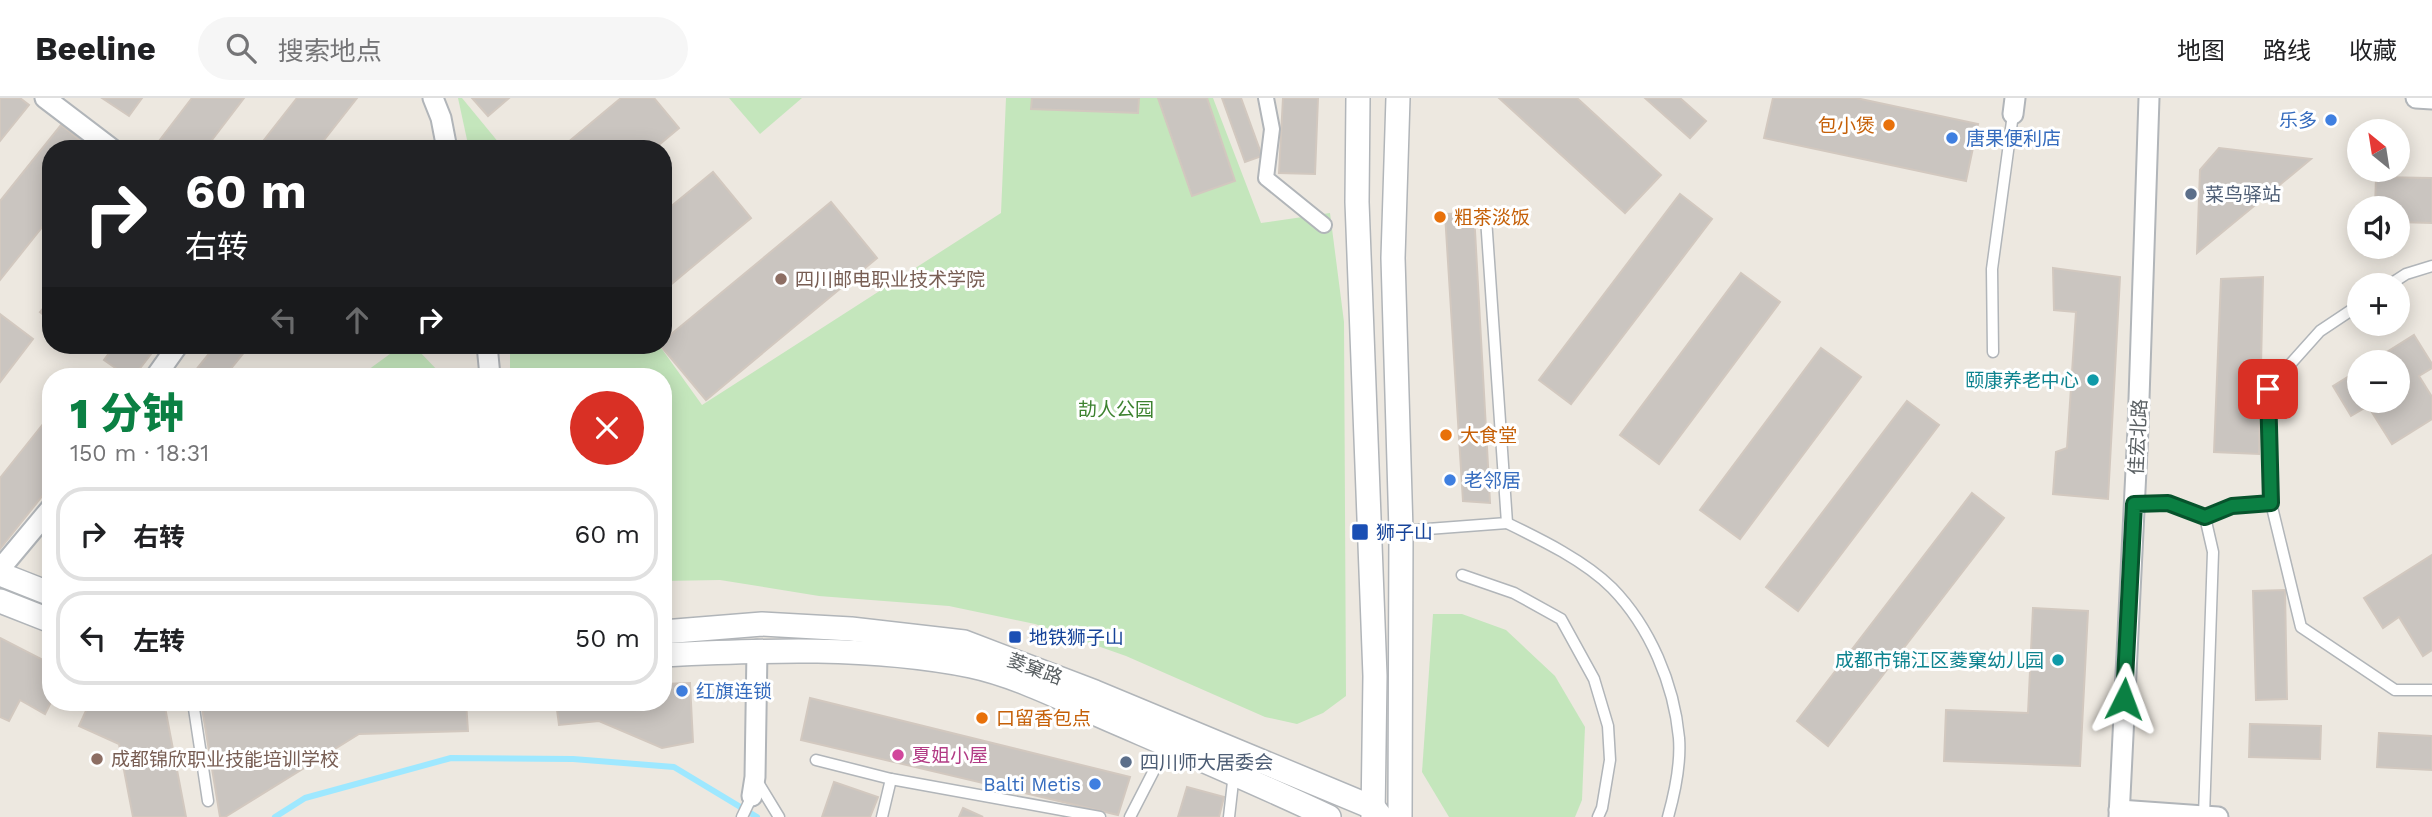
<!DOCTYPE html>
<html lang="zh">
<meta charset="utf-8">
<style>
:root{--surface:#fff;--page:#f6f6f6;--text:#202124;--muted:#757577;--line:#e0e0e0;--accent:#0b8043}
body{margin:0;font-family:"Work Sans","Noto Sans SC",sans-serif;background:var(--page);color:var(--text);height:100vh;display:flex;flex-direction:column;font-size:26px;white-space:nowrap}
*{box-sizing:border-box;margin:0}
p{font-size:23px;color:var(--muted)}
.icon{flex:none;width:38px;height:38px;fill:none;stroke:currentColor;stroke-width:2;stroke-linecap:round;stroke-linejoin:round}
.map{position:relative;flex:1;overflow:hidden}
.drawer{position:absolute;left:42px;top:270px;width:630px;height:343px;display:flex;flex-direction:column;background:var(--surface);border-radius:28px;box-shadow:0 4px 18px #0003}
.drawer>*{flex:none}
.guide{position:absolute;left:42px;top:42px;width:630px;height:214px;border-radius:28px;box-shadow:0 4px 18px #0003;background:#202124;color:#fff;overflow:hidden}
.needle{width:46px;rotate:330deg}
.fabs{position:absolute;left:2347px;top:21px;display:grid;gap:14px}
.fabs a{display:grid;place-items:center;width:63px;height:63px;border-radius:50%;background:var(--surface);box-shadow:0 4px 18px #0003;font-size:35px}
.pin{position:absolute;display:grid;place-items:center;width:60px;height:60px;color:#fff;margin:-30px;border-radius:14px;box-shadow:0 4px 10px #0006}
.me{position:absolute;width:77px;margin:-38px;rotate:3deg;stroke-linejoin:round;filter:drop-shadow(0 0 5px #0008)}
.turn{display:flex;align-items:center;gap:24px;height:147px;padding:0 28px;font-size:32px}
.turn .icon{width:91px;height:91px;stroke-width:2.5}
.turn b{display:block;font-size:49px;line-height:60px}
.lanes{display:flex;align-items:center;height:66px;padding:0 28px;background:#0003;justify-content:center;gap:35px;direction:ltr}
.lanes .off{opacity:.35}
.round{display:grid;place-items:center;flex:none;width:74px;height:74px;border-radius:37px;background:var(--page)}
.head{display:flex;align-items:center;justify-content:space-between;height:119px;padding:0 28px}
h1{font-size:42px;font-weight:800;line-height:52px;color:var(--accent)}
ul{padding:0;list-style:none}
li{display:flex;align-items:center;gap:21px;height:94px;margin:0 14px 10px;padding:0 14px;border:4px solid var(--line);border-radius:28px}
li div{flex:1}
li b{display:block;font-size:26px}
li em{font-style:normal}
header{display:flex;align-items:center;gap:42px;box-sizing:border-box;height:98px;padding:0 35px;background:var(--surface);border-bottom:2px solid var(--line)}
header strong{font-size:33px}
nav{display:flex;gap:38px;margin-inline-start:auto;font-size:24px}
.search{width:490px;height:63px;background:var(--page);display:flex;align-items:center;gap:18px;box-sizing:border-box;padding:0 24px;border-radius:38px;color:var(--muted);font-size:26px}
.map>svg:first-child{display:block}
</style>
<header>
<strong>Beeline</strong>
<div class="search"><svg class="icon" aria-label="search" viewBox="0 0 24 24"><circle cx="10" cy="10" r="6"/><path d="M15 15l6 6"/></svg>搜索地点</div>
<nav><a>地图</a><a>路线</a><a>收藏</a></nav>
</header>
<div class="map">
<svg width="2432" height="719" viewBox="0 0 2432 719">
<rect width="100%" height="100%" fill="#ede8e0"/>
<g fill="#c4e6bc">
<polygon points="458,0 462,0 504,51 469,51"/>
<polygon points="729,0 802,0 760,36"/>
<polygon points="1006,0 1213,0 1261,125 1330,115 1344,224 1346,598 1323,615 1297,626 1265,619 1126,558 1035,526 949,508 819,498 720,482 663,483 663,278 510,278 510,247 659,247 702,307 1001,115"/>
<polygon points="417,251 440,275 440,278 368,278 368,272 394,253"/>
<polygon points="1433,516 1462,516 1506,532 1555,578 1585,629 1582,702 1575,719 1449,719 1422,674"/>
</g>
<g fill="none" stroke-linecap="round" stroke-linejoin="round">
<polyline stroke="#9ee8ff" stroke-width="6" points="275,719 305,700 451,660 573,661 674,669 757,719"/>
</g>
<g fill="#cac5c0" stroke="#d2c8bf" stroke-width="2">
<polygon points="0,0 20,0 29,7 0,43"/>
<polygon points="102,0 142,0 129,18"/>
<polygon points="192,0 244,0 205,51 153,51"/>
<polygon points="297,0 357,0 317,51 257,51"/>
<polygon points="472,0 509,0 488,18"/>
<polygon points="621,0 654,0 679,30 654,51 560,51"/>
<polygon points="1032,0 1139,0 1138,15 1031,11"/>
<polygon points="1158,0 1207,0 1235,83 1192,98"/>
<polygon points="1222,0 1241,0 1262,58 1245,64"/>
<polygon points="1283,0 1318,0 1315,76 1279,75"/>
<polygon points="1499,0 1577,0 1661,77 1625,115"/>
<polygon points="1645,0 1680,0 1706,23 1690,40"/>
<polygon points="1773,0 1856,0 1978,26 1966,83 1764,40"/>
<polygon points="61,27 91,51 51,51 51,118 0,182 0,103"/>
<polygon points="2219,50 2311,61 2197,155 2200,72"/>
<polygon points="713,74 751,120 663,193 663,115"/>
<polygon points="2376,79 2432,80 2432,125 2398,124 2398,110 2375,110"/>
<polygon points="1680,96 1712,121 1571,306 1539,282"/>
<polygon points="831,104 877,160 706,302 660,247 663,247 663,243"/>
<polygon points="1474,115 1487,349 1490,405 1463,403 1445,116"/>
<polygon points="2053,170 2120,179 2108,401 2053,396 2056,354 2067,350 2076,214 2054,212"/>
<polygon points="1741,175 1780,204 1659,366 1620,337"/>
<polygon points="2263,179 2259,356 2214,354 2221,181"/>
<polygon points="51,201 51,223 40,214"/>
<polygon points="0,216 33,241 0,284"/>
<polygon points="2414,237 2432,266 2432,270 2419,278 2432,299 2432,321 2392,346 2368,308 2351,318 2333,288 2359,272 2359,303 2398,303 2398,264 2371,264"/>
<polygon points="115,247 158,247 134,278 127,278 104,262"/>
<polygon points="216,247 250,247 225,278 191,278"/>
<polygon points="1821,250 1861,279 1740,441 1700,412"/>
<polygon points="1907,303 1939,327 1798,513 1766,489"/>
<polygon points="51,316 51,387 0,451 0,380"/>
<polygon points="1972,395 2004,420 1828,648 1797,623"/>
<polygon points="2432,457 2432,552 2423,558 2399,519 2383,530 2364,500"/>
<polygon points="2285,492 2287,601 2256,602 2253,493"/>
<polygon points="2033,510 2088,513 2080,668 1944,663 1946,612 2028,615"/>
<polygon points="0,540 51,566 51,604 45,616 20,602 9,623 0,619"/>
<polygon points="690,585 693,644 662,650 599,623 559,627 556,604 663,604 663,586"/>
<polygon points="810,600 1130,679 1118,717 801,642"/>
<polygon points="90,604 164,604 186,719 133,719 119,646 79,628"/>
<polygon points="201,604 466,604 468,633 359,636 225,719 220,719"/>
<polygon points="2250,626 2321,628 2320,661 2249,659"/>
<polygon points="2379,635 2432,638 2432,672 2377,669"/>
<polygon points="834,684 878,699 870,719 822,719"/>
<polygon points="1187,689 1224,699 1219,719 1178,719"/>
<polygon points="963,710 983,719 959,719"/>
</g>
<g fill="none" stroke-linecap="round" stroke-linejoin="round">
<defs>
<g id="service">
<polyline points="2389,187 2406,176 2432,168"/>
<polyline points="2359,207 2320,233 2268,291 2271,405 2301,529 2395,592 2432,592"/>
<polyline points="1993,254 1992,171 2013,16"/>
<polyline points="2135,406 2168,405 2205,419 2213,454 2204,718"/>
<polyline points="2205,419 2232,408 2271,405"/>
<path d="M1507 425C1542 442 1585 463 1612 490 1650 529 1674 586 1679 640 1681 666 1675 694 1668 719"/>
<polyline points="1401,433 1507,425 1486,120"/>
<polyline points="1462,477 1514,495 1561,521 1594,581 1608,628 1610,662 1602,710 1598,719"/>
<polyline points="193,604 208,703"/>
<polyline points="816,662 891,681 1100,719"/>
<polyline points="757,683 779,719"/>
<polyline points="742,719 752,698"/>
<polyline points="882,719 891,681"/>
<polyline points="1130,719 1167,647"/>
<polyline points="1229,719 1234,675"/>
</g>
<polyline id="pedestrian" points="1266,0 1272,31 1266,80 1324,127"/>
<g id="minor">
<polyline points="45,0 112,51"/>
<polyline points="433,0 441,20 447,51"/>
<polyline points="2416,0 2432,1"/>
<polyline points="2013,16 2015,0"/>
<polyline points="487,247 490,278"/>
<polyline points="156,278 178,247"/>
<polyline points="0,471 51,410"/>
<polyline points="752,698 755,679 757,552"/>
<polyline points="2119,712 2218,719"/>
<polyline points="2119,719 2138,331 2149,0"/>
</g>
<g id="tertiary">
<polyline points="1358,0 1357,104 1375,578 1373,719"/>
<polyline points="1398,0 1393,160 1401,433 1400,719"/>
<polyline points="0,476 51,496"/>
<polyline points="0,503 51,523"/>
<polyline points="663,534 762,526 851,531 964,544 1095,594 1374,710 1381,719"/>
<path d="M663 557C766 552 870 548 971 568 1018 578 1066 603 1110 622 1184 654 1257 685 1329 719"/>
</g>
</defs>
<use href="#service" stroke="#b1b5b9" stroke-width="13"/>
<use href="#pedestrian" stroke="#b1b5b9" stroke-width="18"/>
<use href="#minor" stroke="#b1b5b9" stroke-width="23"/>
<use href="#tertiary" stroke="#b1b5b9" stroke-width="26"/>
<use href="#service" stroke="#fff" stroke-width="10"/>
<use href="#pedestrian" stroke="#fff" stroke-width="14"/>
<use href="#minor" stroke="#fff" stroke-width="19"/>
<use href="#tertiary" stroke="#fff" stroke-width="23"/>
</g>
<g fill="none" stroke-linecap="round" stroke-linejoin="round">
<defs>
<polyline id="route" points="2124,601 2134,406 2168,405 2205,419 2232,408 2271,405 2268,291"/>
</defs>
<use href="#route" stroke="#07532c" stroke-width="18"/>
<use href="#route" stroke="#0b8043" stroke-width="12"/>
</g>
<g fill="#3f7fe0" stroke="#fff" stroke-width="2.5">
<circle cx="2331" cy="22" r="7"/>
<circle cx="1952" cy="40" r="7"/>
<circle cx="1450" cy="382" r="7"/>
<circle cx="682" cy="593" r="7"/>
<circle cx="1095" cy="686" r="7"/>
</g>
<g fill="#e8710a" stroke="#fff" stroke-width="2.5">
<circle cx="1889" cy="27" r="7"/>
<circle cx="1440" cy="119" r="7"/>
<circle cx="1446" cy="337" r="7"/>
<circle cx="982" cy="620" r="7"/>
</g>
<g fill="#5c6f8a" stroke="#fff" stroke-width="2.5">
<circle cx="2191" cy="96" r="7"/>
<circle cx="1126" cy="664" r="7"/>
</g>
<g fill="#8d6e63" stroke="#fff" stroke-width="2.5">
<circle cx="781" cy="181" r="7"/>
<circle cx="97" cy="661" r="7"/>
</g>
<g fill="#0f9aa8" stroke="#fff" stroke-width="2.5">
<circle cx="2093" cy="282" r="7"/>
<circle cx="2058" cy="562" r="7"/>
</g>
<g fill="#1a4fb4" stroke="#fff" stroke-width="2.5">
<rect x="1351" y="425" width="18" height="18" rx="3.5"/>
<rect x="1008" y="532" width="14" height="14" rx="3.5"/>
</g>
<circle fill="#d1479c" stroke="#fff" stroke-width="2.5" cx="898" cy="657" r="7"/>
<g text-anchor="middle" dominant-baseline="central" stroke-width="6" stroke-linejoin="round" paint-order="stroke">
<g font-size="19" fill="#366cbe" stroke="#fff" text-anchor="start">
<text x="2317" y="22" text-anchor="end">乐多</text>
<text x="1966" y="40">唐果便利店</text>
<text x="1464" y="382">老邻居</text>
<text x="696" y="593">红旗连锁</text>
<text x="1081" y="686" text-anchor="end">Balti Metis</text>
</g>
<g font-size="19" fill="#c56008" stroke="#fff" text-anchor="start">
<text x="1875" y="27" text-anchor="end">包小煲</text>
<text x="1454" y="119">粗茶淡饭</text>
<text x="1460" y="337">大食堂</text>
<text x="996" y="620">口留香包点</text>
</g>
<g font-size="19" fill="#4e5e75" stroke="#fff" text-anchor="start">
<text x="2205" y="96">菜鸟驿站</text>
<text x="1140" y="664">四川师大居委会</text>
</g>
<g font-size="19" fill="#785e54" stroke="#fff" text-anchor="start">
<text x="795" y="181">四川邮电职业技术学院</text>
<text x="111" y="661">成都锦欣职业技能培训学校</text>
</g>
<g font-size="19" fill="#0d838f" stroke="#fff" text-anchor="end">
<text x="2079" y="282">颐康养老中心</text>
<text x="2044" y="562">成都市锦江区菱窠幼儿园</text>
</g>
<g font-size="19" fill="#3d8230" stroke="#fff">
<text x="1116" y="311">劼人公园</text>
</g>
<g font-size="19" fill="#595f62" stroke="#fff">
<text transform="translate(2138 339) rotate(-87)">佳宏北路</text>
<text transform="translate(1035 571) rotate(20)">菱窠路</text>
</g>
<g font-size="19" fill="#164399" stroke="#fff" text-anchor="start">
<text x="1376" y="434">狮子山</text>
<text x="1029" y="539">地铁狮子山</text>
</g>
<g font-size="19" fill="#b23c85" stroke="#fff" text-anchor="start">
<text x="912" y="657">夏姐小屋</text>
</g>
</g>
</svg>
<div class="fabs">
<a><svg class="needle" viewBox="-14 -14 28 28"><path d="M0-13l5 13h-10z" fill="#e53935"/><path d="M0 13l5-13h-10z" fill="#757577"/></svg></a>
<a><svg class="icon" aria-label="sound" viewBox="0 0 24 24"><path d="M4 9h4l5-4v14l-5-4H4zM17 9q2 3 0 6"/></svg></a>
<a>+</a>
<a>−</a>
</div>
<div class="pin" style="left:2268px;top:291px;background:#d93025"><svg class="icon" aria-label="arrive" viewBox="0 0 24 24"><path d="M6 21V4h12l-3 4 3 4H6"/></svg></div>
<svg class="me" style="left:2124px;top:601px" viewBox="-20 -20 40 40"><path d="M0-17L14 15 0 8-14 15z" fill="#0b8043" stroke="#fff" stroke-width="4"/></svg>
<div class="guide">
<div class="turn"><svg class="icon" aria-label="right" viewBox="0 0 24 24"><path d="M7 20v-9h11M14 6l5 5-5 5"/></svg><div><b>60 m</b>右转</div></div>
<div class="lanes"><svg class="icon off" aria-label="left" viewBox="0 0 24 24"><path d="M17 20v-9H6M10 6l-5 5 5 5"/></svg><svg class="icon off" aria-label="ahead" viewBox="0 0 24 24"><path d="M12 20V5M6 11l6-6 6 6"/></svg><svg class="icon" aria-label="right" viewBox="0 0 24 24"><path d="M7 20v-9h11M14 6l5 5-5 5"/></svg></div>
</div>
<section class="drawer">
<div class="head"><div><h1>1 分钟</h1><p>150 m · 18:31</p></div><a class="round" style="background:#d93025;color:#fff"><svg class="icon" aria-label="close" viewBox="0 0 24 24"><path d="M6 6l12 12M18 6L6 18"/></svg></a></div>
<ul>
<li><svg class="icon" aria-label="right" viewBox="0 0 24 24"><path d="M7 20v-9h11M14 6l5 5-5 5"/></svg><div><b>右转</b></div><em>60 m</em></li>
<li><svg class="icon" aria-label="left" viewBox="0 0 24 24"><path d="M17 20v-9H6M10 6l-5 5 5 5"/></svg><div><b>左转</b></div><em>50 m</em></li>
</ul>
</section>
</div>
